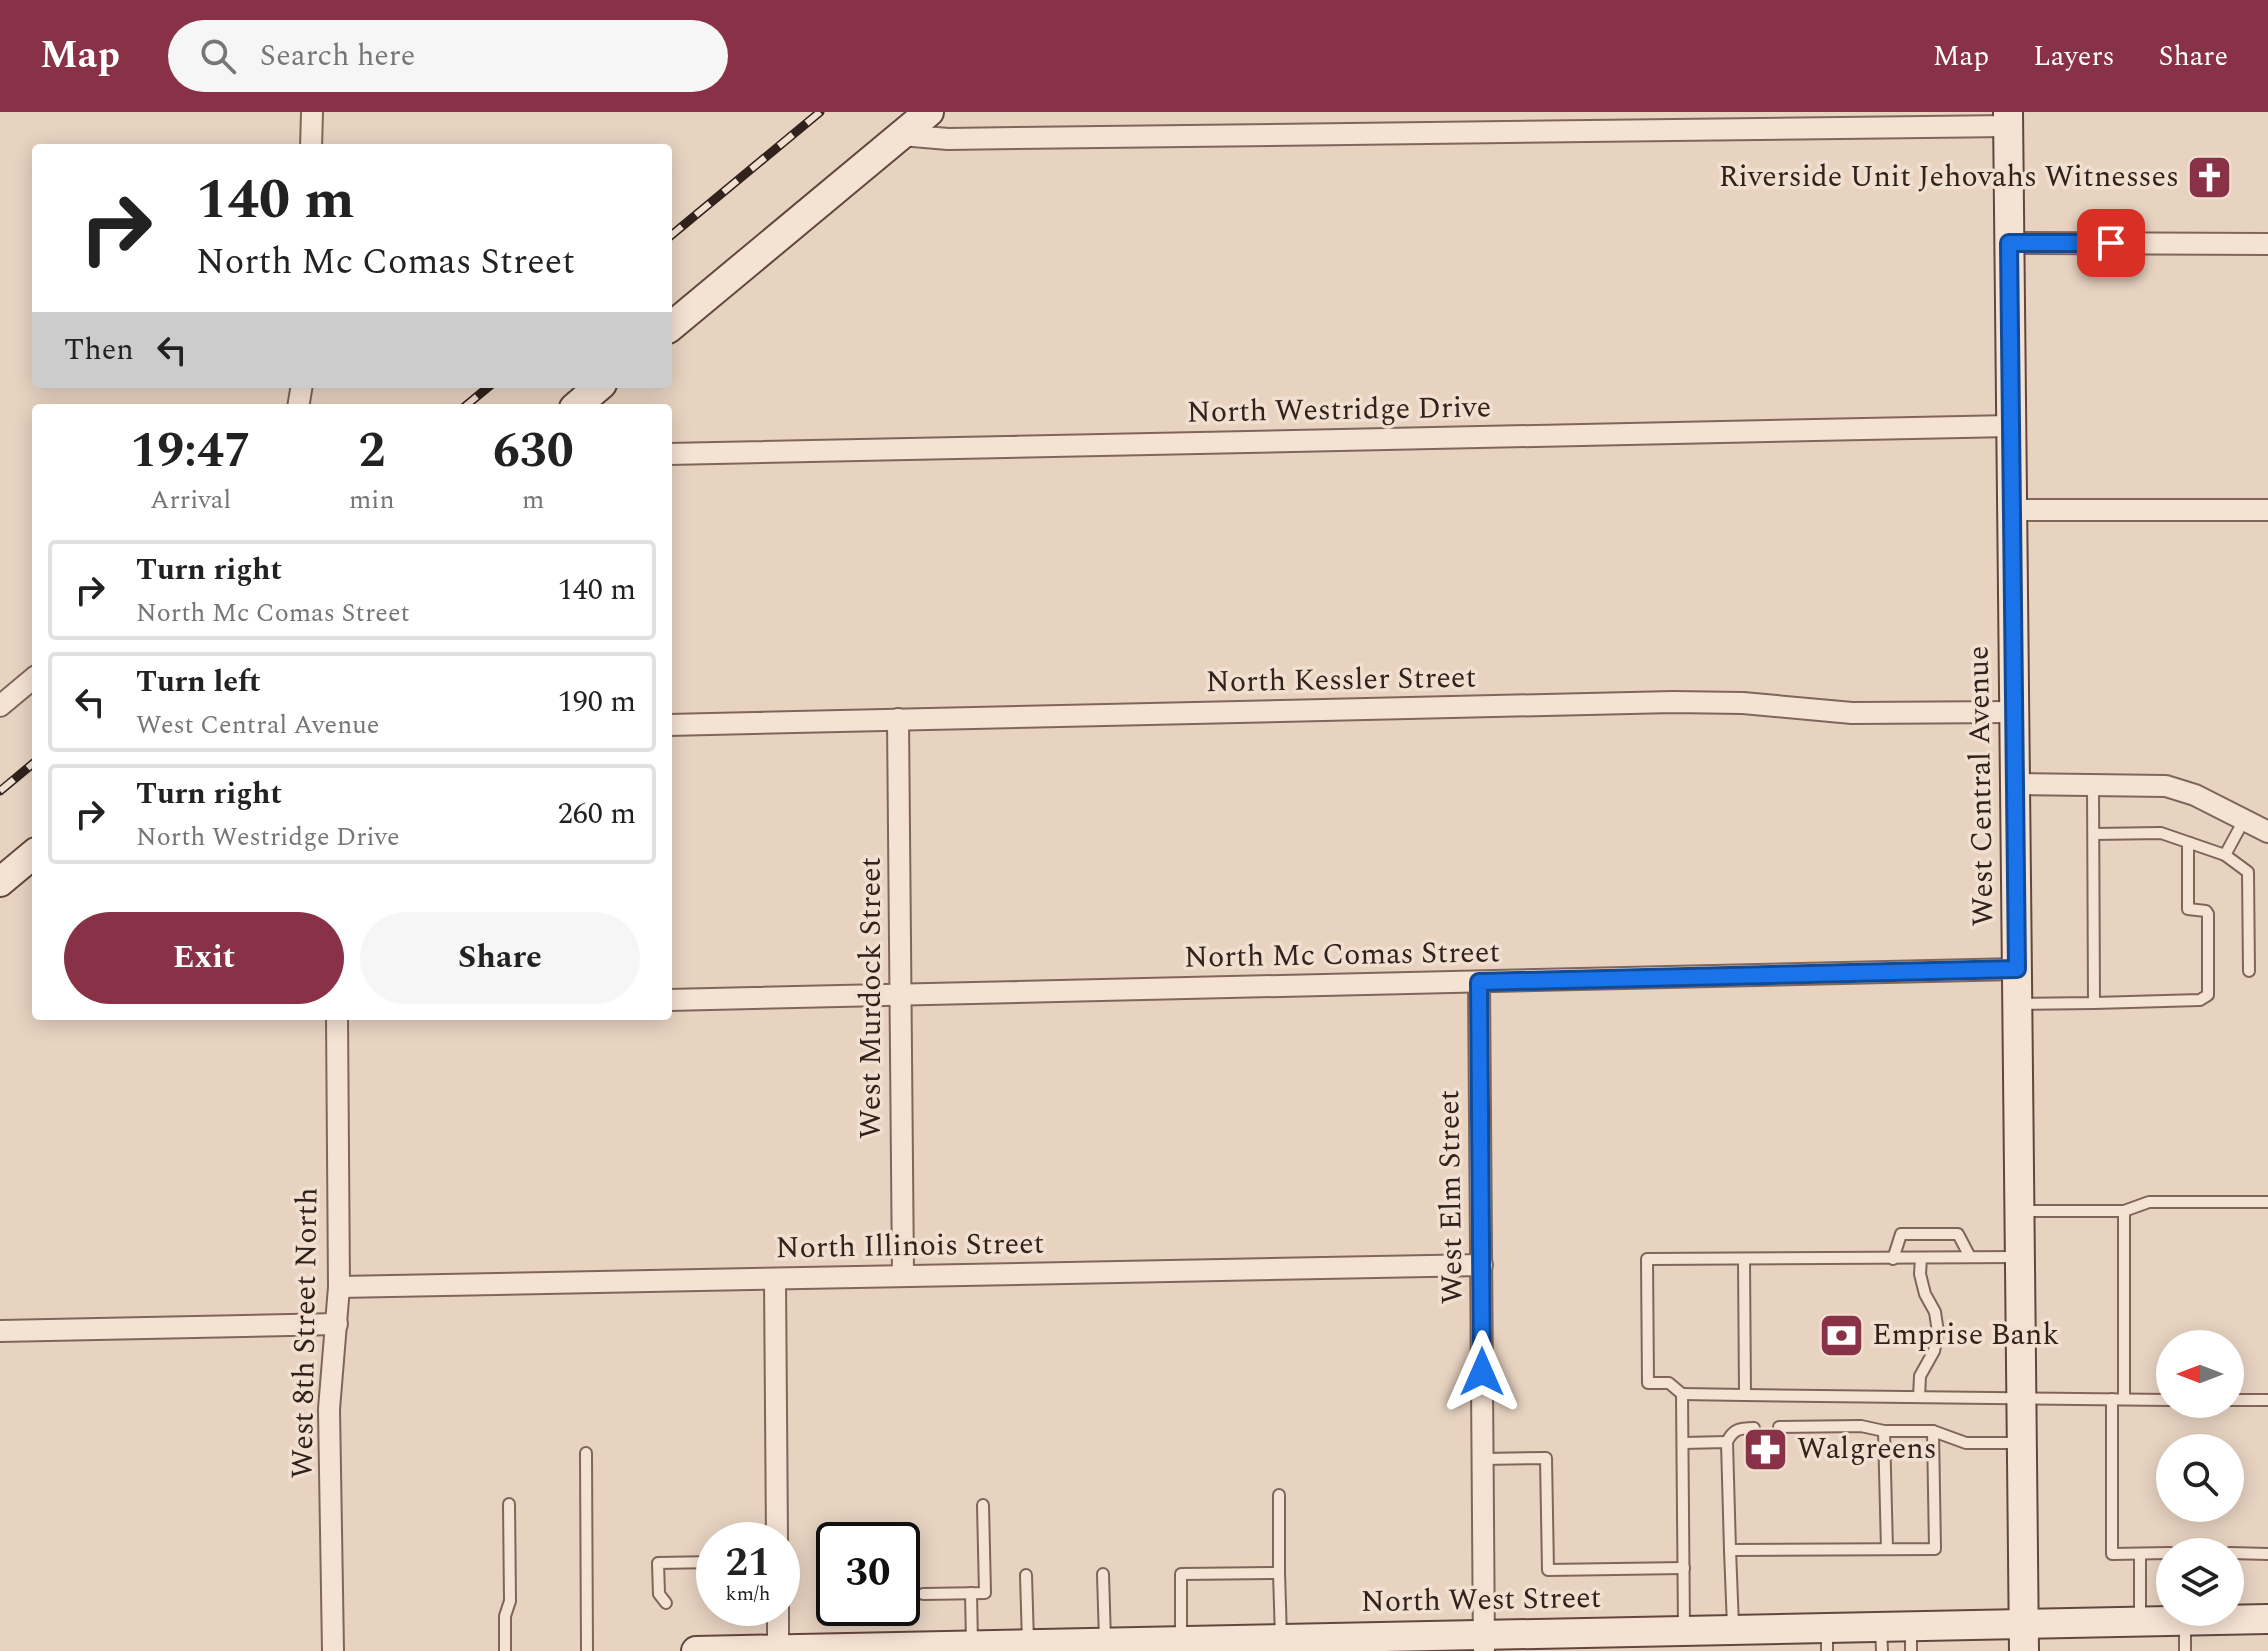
<!DOCTYPE html>
<style>
:root{--surface:#fff;--page:#f6f6f6;--text:#222;--muted:#767676;--line:#e0e0e0;--accent:#883147}
body{margin:0;font-family:Spectral,serif;background:var(--page);color:var(--text);height:100vh;display:flex;flex-direction:column;font-size:30px;white-space:nowrap}
*{box-sizing:border-box;margin:0}
p{font-size:26px;color:var(--muted)}
.icon{flex:none;width:44px;height:44px;fill:none;stroke:currentColor;stroke-width:2;stroke-linecap:round;stroke-linejoin:round}
.map{position:relative;flex:1;overflow:hidden}
.drawer{position:absolute;left:32px;top:292px;width:640px;height:616px;display:flex;flex-direction:column;background:var(--surface);border-radius:8px;box-shadow:0 4px 20px #0003}
.drawer>*{flex:none}
.hud{position:absolute;left:32px;top:32px;width:640px;height:244px;border-radius:8px;box-shadow:0 4px 20px #0003;background:#fff;color:var(--text);overflow:hidden}
.needle{width:52px;rotate:270deg}
.tools{position:absolute;left:2156px;top:1218px;display:grid;gap:16px}
.tools a{display:grid;place-items:center;width:88px;height:88px;border-radius:50%;background:var(--surface);box-shadow:0 4px 20px #0003;font-size:40px}
.speed{position:absolute;left:696px;top:1410px;display:flex;gap:16px;font-size:40px;font-weight:700;text-align:center}
.speed>*{display:grid;place-content:center;width:104px;height:104px;border-radius:50%;background:var(--surface);box-shadow:0 4px 20px #0003;line-height:1}
.speed small{font-size:20px;font-weight:400}
.speed .limit{border:4px solid #111;border-radius:12px;background:#fff;color:#111}
.pin{position:absolute;display:grid;place-items:center;width:68px;height:68px;color:#fff;margin:-34px;border-radius:16px;box-shadow:0 4px 12px #0006}
.me{position:absolute;width:88px;margin:-44px;rotate:0deg;stroke-linejoin:round;filter:drop-shadow(0 0 6px #0008)}
.turn{display:flex;align-items:center;gap:28px;height:168px;padding:0 32px;font-size:36px}
.turn .icon{width:104px;height:104px;stroke-width:2.5}
.turn b{display:block;font-size:56px;line-height:68px}
.then{display:flex;align-items:center;height:76px;padding:0 32px;background:#0003;gap:16px;font-size:30px}
.eta{display:flex;justify-content:space-evenly;align-items:center;height:136px;text-align:center}
.eta b{font-size:48px;font-weight:700;line-height:56px}
.action{display:flex;gap:16px;margin-top:auto;padding:16px 32px}
.action a{flex:1;height:92px;border-radius:48px;background:var(--accent);color:#fff;font-size:32px;font-weight:700;line-height:92px;text-align:center}
.action a+a{background:var(--page);color:var(--text)}
ul{padding:0;list-style:none}
li{display:flex;align-items:center;gap:24px;height:100px;margin:0 16px 12px;padding:0 16px;border:4px solid var(--line);border-radius:8px}
li div{flex:1}
li b{display:block;font-size:30px}
li em{font-style:normal}
header{display:flex;align-items:center;gap:48px;box-sizing:border-box;height:112px;padding:0 40px;background:var(--accent);color:#fff}
header strong{font-size:38px}
nav{display:flex;gap:44px;margin-inline-start:auto;font-size:28px}
.search{width:560px;height:72px;background:var(--page);display:flex;align-items:center;gap:20px;box-sizing:border-box;padding:0 28px;border-radius:44px;color:var(--muted);font-size:30px}
.map>svg:first-child{display:block}
</style>
<header>
<strong>Map</strong>
<div class="search"><svg class="icon" aria-label="search" viewBox="0 0 24 24"><circle cx="10" cy="10" r="6"/><path d="M15 15l6 6"/></svg>Search here</div>
<nav><a>Map</a><a>Layers</a><a>Share</a></nav>
</header>
<div class="map">
<svg width="2268" height="1539" viewBox="0 0 2268 1539">
<rect width="100%" height="100%" fill="#e8d3c1"/>
<g fill="none" stroke-linecap="round" stroke-linejoin="round">
<defs>
<g id="service">
<polyline points="2094,722 2161,721 2225,743 2244,708"/>
<polyline points="2225,743 2248,760 2249,859"/>
<polyline points="2094,891 2200,888 2208,883 2208,802 2206,799 2188,797 2188,735 2190,731"/>
<polyline points="2019,892 2094,891 2093,672"/>
<polyline points="2022,1099 2124,1099 2149,1090 2268,1090"/>
<polyline points="1893,1147 1901,1122 1958,1122 1970,1145"/>
<polyline points="1682,1282 1745,1283 1744,1147"/>
<polyline points="1745,1283 2170,1288"/>
<polyline points="1919,1285 1920,1264 1934,1239 1938,1220 1935,1200 1925,1182 1920,1162 1921,1146"/>
<polyline points="2112,1287 2112,1442 2170,1441"/>
<polyline points="2124,1287 2124,1099"/>
<polyline points="2230,1288 2268,1288"/>
<polyline points="1779,1315 1861,1314 1884,1319"/>
<path d="M1727 1330C1733 1317 1740 1316 1754 1316"/>
<polyline points="1683,1331 1727,1330 1730,1438"/>
<polyline points="586,1341 587,1539"/>
<polyline points="1483,1347 1546,1346 1548,1458 1684,1456"/>
<polyline points="1279,1383 1279,1461"/>
<polyline points="1887,1437 1884,1319 1933,1319"/>
<polyline points="2230,1441 2268,1442"/>
<polyline points="2140,1442 2140,1507"/>
<polyline points="1103,1462 1105,1528"/>
<polyline points="1026,1463 1028,1530"/>
<polyline points="971,1481 972,1531"/>
<polyline points="923,1482 985,1481 983,1393"/>
<polyline points="666,1491 659,1482 658,1451 714,1450"/>
<polyline points="2185,1509 2185,1539"/>
<polyline points="1733,1514 1730,1438 1935,1437 1933,1319 1966,1331 2020,1331"/>
<polyline points="1684,1517 1682,1282 1669,1271 1648,1271 1647,1147 2018,1145"/>
<polyline points="1827,1517 1827,1539"/>
<polyline points="1881,1517 1882,1539"/>
<polyline points="1911,1517 1911,1539"/>
<polyline points="1181,1527 1181,1462 1279,1461 1281,1526"/>
<polyline points="505,1539 505,1504 510,1489 509,1392"/>
</g>
<g id="minor">
<polyline points="901,23 948,27 1016,26 2008,14"/>
<polyline points="311,36 312,0"/>
<polyline points="2009,131 2268,132"/>
<polyline points="298,296 302,272"/>
<polyline points="668,342 2011,314"/>
<polyline points="2012,398 2268,398"/>
<polyline points="0,594 36,564"/>
<polyline points="898,607 903,1164"/>
<polyline points="668,613 1673,590 1743,591 1852,601 2014,600"/>
<polyline points="2015,672 2166,674 2195,683 2268,720"/>
<polyline points="1479,870 1484,1539"/>
<polyline points="668,888 2017,857"/>
<polyline points="775,1167 777,1428"/>
<polyline points="339,1175 1482,1153"/>
<polyline points="0,1219 337,1212"/>
<polyline points="778,1496 778,1537"/>
<polyline points="333,1539 329,1297 339,1175 337,904"/>
</g>
<g id="secondary">
<polyline points="2008,0 2024,1539"/>
<polyline points="668,217 929,0"/>
<polyline points="574,296 602,272"/>
<polyline points="0,770 36,740"/>
<polyline points="696,1539 2268,1507"/>
</g>
</defs>
<use href="#service" stroke="#80655b" stroke-width="14"/>
<use href="#minor" stroke="#80655b" stroke-width="24"/>
<use href="#secondary" stroke="#62473e" stroke-width="32"/>
<use href="#service" stroke="#f4e2d3" stroke-width="10"/>
<use href="#minor" stroke="#f4e2d3" stroke-width="20"/>
<use href="#secondary" stroke="#f4e2d3" stroke-width="28"/>
<defs>
<g id="rail">
<polyline points="668,126 820,0"/>
<polyline points="463,296 492,272"/>
<polyline points="0,679 36,649"/>
</g>
</defs>
<use href="#rail" stroke="#31221d" stroke-width="9"/>
<use href="#rail" stroke="#f1dfd0" stroke-width="6" stroke-dasharray="18" stroke-linecap="butt"/>
</g>
<g fill="none" stroke-linecap="round" stroke-linejoin="round">
<defs>
<polyline id="route" points="1482,1260 1479,870 2017,857 2009,131 2111,131"/>
</defs>
<use href="#route" stroke="#114b97" stroke-width="20"/>
<use href="#route" stroke="#1a73e8" stroke-width="14"/>
</g>
<defs>
<symbol id="church-square" viewBox="-11 -11 22 22"><rect x="-9" y="-9" width="18" height="18" rx="4" fill="#883147" stroke="#f1dfd0"/><path d="M-1.2-6h2.4v3.5h3.3v2.4h-3.3V6h-2.4V-.1h-3.3v-2.4h3.3Z" fill="#fff"/></symbol>
<symbol id="bank-square" viewBox="-11 -11 22 22"><rect x="-9" y="-9" width="18" height="18" rx="4" fill="#883147" stroke="#f1dfd0"/><path d="M-6-4H6V4H-6ZM0-2.3a2.3 2.3 0 1 0 0 4.6a2.3 2.3 0 1 0 0-4.6Z" fill="#fff"/></symbol>
<symbol id="pharmacy-square" viewBox="-11 -11 22 22"><rect x="-9" y="-9" width="18" height="18" rx="4" fill="#883147" stroke="#f1dfd0"/><path d="M-2-6h4v4h4v4h-4v4h-4v-4h-4v-4h4Z" fill="#fff"/></symbol>
</defs>
<g fill-rule="evenodd">
<use href="#church-square" x="2184" y="40" width="51" height="51"/>
<use href="#bank-square" x="1816" y="1198" width="51" height="51"/>
<use href="#pharmacy-square" x="1740" y="1312" width="51" height="51"/>
</g>
<g text-anchor="middle" dominant-baseline="central" stroke-width="7" stroke-linejoin="round" paint-order="stroke">
<g font-size="30" fill="#31221d" stroke="#f1dfd0" text-anchor="start">
<text x="2179" y="65" text-anchor="end">Riverside Unit Jehovahs Witnesses</text>
<text x="1872" y="1223">Emprise Bank</text>
<text x="1797" y="1337">Walgreens</text>
</g>
<g font-size="30" fill="#31221d" stroke="#f1dfd0">
<text transform="translate(1339 298) rotate(-1)">North Westridge Drive</text>
<text transform="translate(1341 568) rotate(-1)">North Kessler Street</text>
<text transform="translate(1981 674) rotate(-91)">West Central Avenue</text>
<text transform="translate(1342 843) rotate(-1)">North Mc Comas Street</text>
<text transform="translate(871 886) rotate(-90)">West Murdock Street</text>
<text transform="translate(1451 1085) rotate(-91)">West Elm Street</text>
<text transform="translate(910 1134) rotate(-1)">North Illinois Street</text>
<text transform="translate(305 1221) rotate(-89)">West 8th Street North</text>
<text transform="translate(1481 1488) rotate(-1)">North West Street</text>
</g>
</g>
</svg>
<div class="tools">
<a><svg class="needle" viewBox="-14 -14 28 28"><path d="M0-13l5 13h-10z" fill="#e53935"/><path d="M0 13l5-13h-10z" fill="#767676"/></svg></a>
<a><svg class="icon" aria-label="search" viewBox="0 0 24 24"><circle cx="10" cy="10" r="6"/><path d="M15 15l6 6"/></svg></a>
<a><svg class="icon" aria-label="layers" viewBox="0 0 24 24"><path d="M12 4l9 5-9 5-9-5zM3 14l9 5 9-5"/></svg></a>
</div>
<div class="speed"><div>21<small>km/h</small></div><div class="limit">30</div></div>
<div class="pin" style="left:2111px;top:131px;background:#d93025"><svg class="icon" aria-label="arrive" viewBox="0 0 24 24"><path d="M6 21V4h12l-3 4 3 4H6"/></svg></div>
<svg class="me" style="left:1482px;top:1260px" viewBox="-20 -20 40 40"><path d="M0-17L14 15 0 8-14 15z" fill="#1a73e8" stroke="#fff" stroke-width="4"/></svg>
<div class="hud">
<div class="turn"><svg class="icon" aria-label="right" viewBox="0 0 24 24"><path d="M7 20v-9h11M14 6l5 5-5 5"/></svg><div><b>140 m</b>North Mc Comas Street</div></div>
<div class="then">Then<svg class="icon" aria-label="left" viewBox="0 0 24 24"><path d="M17 20v-9H6M10 6l-5 5 5 5"/></svg></div>
</div>
<section class="drawer">
<div class="eta">
<div><b>19:47</b><p>Arrival</p></div>
<div><b>2</b><p>min</p></div>
<div><b>630</b><p>m</p></div>
</div>
<ul>
<li><svg class="icon" aria-label="right" viewBox="0 0 24 24"><path d="M7 20v-9h11M14 6l5 5-5 5"/></svg><div><b>Turn right</b><p>North Mc Comas Street</p></div><em>140 m</em></li>
<li><svg class="icon" aria-label="left" viewBox="0 0 24 24"><path d="M17 20v-9H6M10 6l-5 5 5 5"/></svg><div><b>Turn left</b><p>West Central Avenue</p></div><em>190 m</em></li>
<li><svg class="icon" aria-label="right" viewBox="0 0 24 24"><path d="M7 20v-9h11M14 6l5 5-5 5"/></svg><div><b>Turn right</b><p>North Westridge Drive</p></div><em>260 m</em></li>
</ul>
<div class="action"><a>Exit</a><a>Share</a></div>
</section>
</div>
